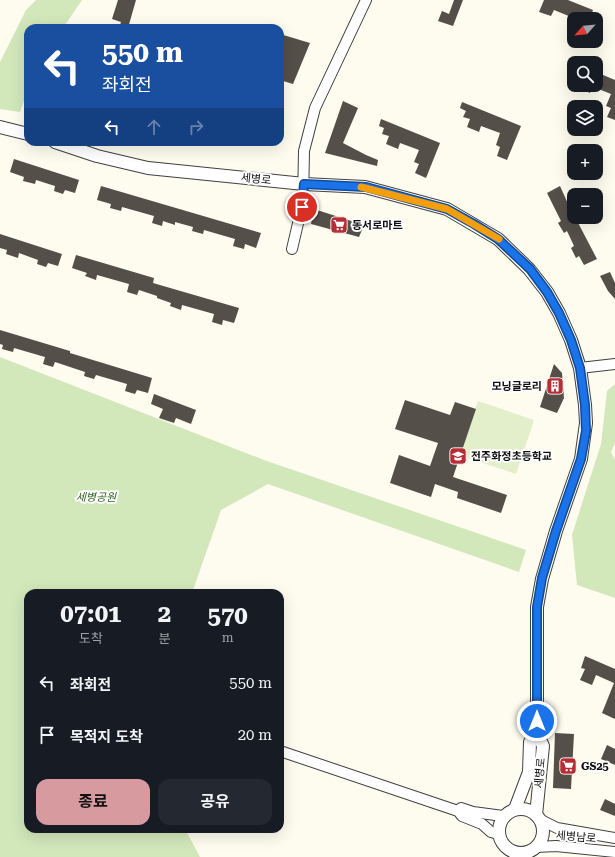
<!DOCTYPE html>
<html lang="ko">
<meta charset="utf-8">
<style>
:root{--surface:#171b24;--page:#242831;--text:#f1f3f6;--muted:#9ea1a6;--accent:#d69a9f}
body{margin:0;font-family:"Roboto Serif","Noto Sans KR",serif;background:var(--page);color:var(--text);height:100vh;display:flex;flex-direction:column;font-size:15px;white-space:nowrap}
*{box-sizing:border-box;margin:0}
p{font-size:13px;color:var(--muted)}
.icon{flex:none;width:22px;height:22px;fill:none;stroke:currentColor;stroke-width:2;stroke-linecap:round;stroke-linejoin:round}
.map{position:relative;flex:1;overflow:hidden}
.drawer{position:absolute;left:24px;top:589px;width:260px;height:244px;display:flex;flex-direction:column;background:var(--surface);border-radius:12px;box-shadow:0 4px 16px #0002}
.drawer>*{flex:none}
.banner{position:absolute;left:24px;top:24px;width:260px;height:122px;border-radius:12px;box-shadow:0 4px 16px #0002;background:#1a4fa0;color:#fff;overflow:hidden}
.needle{width:26px;rotate:243deg}
.tools{position:absolute;left:567px;top:12px;display:grid;gap:8px}
.tools a{display:grid;place-items:center;width:36px;height:36px;border-radius:8px;background:var(--surface);box-shadow:0 4px 16px #0002;font-size:20px}
.pin{position:absolute;display:grid;place-items:center;width:34px;height:34px;color:#fff;margin:-17px;border:2px solid #fff;border-radius:50%;box-shadow:0 1px 4px #0007}
.me{position:absolute;width:44px;margin:-22px;rotate:0deg;stroke-linejoin:round;filter:drop-shadow(0 0 3px #0008)}
.turn{display:flex;align-items:center;gap:14px;height:84px;padding:0 12px;font-size:18px}
.turn .icon{width:52px;height:52px;stroke-width:2.5}
.turn b{display:block;font-size:28px;line-height:34px}
.lanes{display:flex;align-items:center;height:38px;padding:0 12px;background:#0003;justify-content:center;gap:20px;direction:ltr}
.lanes .off{opacity:.35}
.eta{display:flex;justify-content:space-evenly;align-items:center;height:68px;text-align:center}
.eta b{font-size:24px;font-weight:700;line-height:28px}
.cta{display:flex;gap:8px;margin-top:auto;padding:8px 12px}
.cta a{flex:1;height:46px;border-radius:12px;background:var(--accent);color:#111;font-size:16px;font-weight:700;line-height:46px;text-align:center}
.cta a+a{background:var(--page);color:var(--text)}
ul{padding:0;list-style:none}
li{display:flex;align-items:center;gap:12px;height:52px;padding:0 12px}
li div{flex:1}
li b{display:block;font-size:15px}
li em{font-style:normal}
.map>svg:first-child{display:block}
</style>
<div class="map">
<svg width="615" height="857" viewBox="0 0 615 857">
<rect width="100%" height="100%" fill="#fefbef"/>
<g fill="#d2e7ba">
<polygon points="36,0 82,0 63,28 28,28 28,90 20,112 0,109 0,62 26,10"/>
<polygon points="0,357 264,460 526,550 519,572 268,484 221,510 192,593 28,593 28,829 185,829 200,857 0,857"/>
<polygon points="615,384 615,443 611,452 615,460 615,598 577,585 572,535 601,444 607,391"/>
</g>
<polygon fill="#e3eecb" points="478,401 534,420 516,474 459,455"/>
<g fill="#554f4a">
<polygon points="118,0 136,0 128,28 119,28 121,22 112,19"/>
<polygon points="454,0 463,0 453,26 438,21 442,11 449,14"/>
<polygon points="544,0 568,0 593,10 590,19 576,19 554,10 551,16 539,12"/>
<polygon points="280,34 310,43 293,84 280,80"/>
<polygon points="596,72 615,80 615,120 607,117 611,108 606,106 611,94 596,88"/>
<polygon points="572,85 592,85 590,93"/>
<polygon points="343,101 358,108 343,143 366,155 378,160 377,166 325,153"/>
<polygon points="462,102 521,126 507,160 497,156 500,147 496,145 500,133 481,126 479,132 467,127 470,119 463,117 466,111 460,108"/>
<polygon points="381,119 440,143 426,178 415,173 419,164 414,162 419,150 400,143 398,149 386,144 389,136 382,134 384,128 379,126"/>
<polygon points="14,159 79,180 75,193 65,190 63,194 54,191 55,186 36,180 35,184 23,181 24,177 10,172"/>
<polygon points="101,186 261,233 256,248 245,244 244,249 233,246 235,239 204,230 203,234 192,231 193,227 175,222 175,225 163,221 162,226 152,223 154,216 122,207 121,211 110,208 111,204 97,200"/>
<polygon points="560,186 574,217 575,217 597,259 584,265 579,256 576,258 571,248 574,246 567,231 564,233 558,223 561,221 547,193"/>
<polygon points="317,210 364,225 359,237 311,224 313,213"/>
<polygon points="0,234 62,254 58,266 48,263 46,267 37,264 38,260 19,253 18,258 6,254 7,250 0,248"/>
<polygon points="76,255 154,278 153,283 239,308 234,323 223,320 222,325 212,322 214,314 182,305 181,310 170,306 171,303 157,298 157,296 139,290 137,295 127,292 129,284 97,275 96,280 85,276 87,273 72,268"/>
<polygon points="610,272 615,283 615,299 608,291 600,276"/>
<polygon points="0,330 70,351 70,353 152,378 148,393 137,390 135,394 125,391 127,384 96,375 94,379 84,376 85,372 55,362 53,367 43,364 45,357 14,348 13,352 2,349 3,345 0,344"/>
<polygon points="554,364 562,373 564,398 557,413 540,407"/>
<polygon points="154,394 196,410 191,424 176,418 174,423 159,418 163,409 151,404"/>
<polygon points="405,400 450,415 455,402 476,409 453,477 507,495 501,513 457,498 458,492 435,484 431,497 390,483 399,455 430,466 438,443 395,429"/>
<polygon points="585,656 615,669 615,719 602,713 614,683 596,675 592,685 580,680 585,669 581,668"/>
<polygon points="555,733 574,734 571,789 553,788"/>
<polygon points="607,745 615,749 615,765 601,759"/>
<polygon points="605,799 615,804 615,816 600,810"/>
</g>
<g fill="none" stroke-linecap="round" stroke-linejoin="round">
<defs>
<g id="minor">
<polyline points="292,249 303,202 304,151 315,108 366,0"/>
<polyline points="580,368 615,364"/>
<polyline points="280,751 458,811 462,816 482,824 491,832 498,834"/>
<polyline points="458,811 461,808 473,812 503,816"/>
<polyline points="539,819 557,828 615,838"/>
<polyline points="536,847 556,846 615,852"/>
</g>
<g id="tertiary">
<polyline points="0,127 28,134"/>
<polyline points="55,142 97,156 148,168 304,184 365,187 447,209 498,239 529,269 547,292 559,313 571,340 580,368 585,405 586,423 581,459 556,531 542,579 537,607 537,733 543,746 536,815"/>
<circle cx="521" cy="831" r="22"/>
<polyline points="515,809 529,772 530,742 537,733"/>
</g>
</defs>
<use href="#minor" stroke="#404040" stroke-width="12"/>
<use href="#tertiary" stroke="#404040" stroke-width="14"/>
<use href="#minor" stroke="#fff" stroke-width="10"/>
<use href="#tertiary" stroke="#fff" stroke-width="12"/>
</g>
<g fill="none" stroke-linecap="round" stroke-linejoin="round">
<defs>
<polyline id="route" points="302,207 304,184 366,187 447,209 474,224 498,239 530,269 547,292 559,313 571,340 580,368 585,405 586,431 581,459 556,531 542,578 537,607 537,721"/>
</defs>
<use href="#route" stroke="#114b97" stroke-width="10"/>
<use href="#route" stroke="#1a73e8" stroke-width="7"/>
<polyline stroke="#f59e0b" stroke-width="7" points="361,187 447,209 499,239"/>
</g>
<defs>
<symbol id="supermarket-square" viewBox="-11 -11 22 22"><rect x="-9" y="-9" width="18" height="18" rx="4" fill="#b62d35" stroke="#fff"/><path d="M-6-5.5h2.5l.6 2H6L4.5 2H-2.5L-4.4-4H-6ZM-1.5 3.2a1.3 1.3 0 1 0 .1 0ZM3 3.2a1.3 1.3 0 1 0 .1 0Z" fill="#fff"/></symbol>
<symbol id="building-square" viewBox="-11 -11 22 22"><rect x="-9" y="-9" width="18" height="18" rx="4" fill="#b62d35" stroke="#fff"/><path d="M-4-6H4V6H1V3H-1V6H-4ZM-2.5-4.3h1.7v1.8h-1.7ZM.8-4.3h1.7v1.8H.8ZM-2.5-1h1.7V.8h-1.7ZM.8-1h1.7V.8H.8Z" fill="#fff"/></symbol>
<symbol id="school-square" viewBox="-11 -11 22 22"><rect x="-9" y="-9" width="18" height="18" rx="4" fill="#b62d35" stroke="#fff"/><path d="M0-5L7-2L0 1L-7-2ZM-4 1L0 2.5L4 1V4Q0 6-4 4Z" fill="#fff"/></symbol>
</defs>
<g fill-rule="evenodd">
<use href="#supermarket-square" x="329" y="215" width="20" height="20"/>
<use href="#building-square" x="545" y="376" width="20" height="20"/>
<use href="#school-square" x="448" y="446" width="20" height="20"/>
<use href="#supermarket-square" x="558" y="756" width="20" height="20"/>
</g>
<g text-anchor="middle" dominant-baseline="central" stroke-width="4" stroke-linejoin="round" paint-order="stroke">
<g font-size="11" fill="#0d0d0d" stroke="#fff">
<text transform="translate(256 179) rotate(6)">세병로</text>
<text transform="translate(540 773) rotate(-85)">세병로</text>
<text transform="translate(576 837) rotate(5)">세병남로</text>
</g>
<g font-size="11" font-weight="bold" fill="#0d0d0d" stroke="#fff" text-anchor="start">
<text x="352" y="225">동서로마트</text>
<text x="542" y="386" text-anchor="end">모닝글로리</text>
<text x="471" y="456">전주화정초등학교</text>
<text x="581" y="766">GS25</text>
</g>
<g font-size="11" font-style="italic" fill="#2f6221" stroke="#fff">
<text x="96" y="497">세병공원</text>
</g>
</g>
</svg>
<div class="tools">
<a><svg class="needle" viewBox="-14 -14 28 28"><path d="M0-13l5 13h-10z" fill="#e53935"/><path d="M0 13l5-13h-10z" fill="#9ea1a6"/></svg></a>
<a><svg class="icon" aria-label="search" viewBox="0 0 24 24"><circle cx="10" cy="10" r="6"/><path d="M15 15l6 6"/></svg></a>
<a><svg class="icon" aria-label="layers" viewBox="0 0 24 24"><path d="M12 4l9 5-9 5-9-5zM3 14l9 5 9-5"/></svg></a>
<a>+</a>
<a>−</a>
</div>
<div class="pin" style="left:302px;top:207px;background:#d93025"><svg class="icon" aria-label="arrive" viewBox="0 0 24 24"><path d="M6 21V4h12l-3 4 3 4H6"/></svg></div>
<svg class="me" style="left:537px;top:721px" viewBox="-20 -20 40 40"><circle r="17" fill="#1a73e8" stroke="#fff" stroke-width="3"/><path d="M0-11L8 9 0 5-8 9z" fill="#fff"/></svg>
<div class="banner">
<div class="turn"><svg class="icon" aria-label="left" viewBox="0 0 24 24"><path d="M17 20v-9H6M10 6l-5 5 5 5"/></svg><div><b>550 m</b>좌회전</div></div>
<div class="lanes"><svg class="icon" aria-label="left" viewBox="0 0 24 24"><path d="M17 20v-9H6M10 6l-5 5 5 5"/></svg><svg class="icon off" aria-label="ahead" viewBox="0 0 24 24"><path d="M12 20V5M6 11l6-6 6 6"/></svg><svg class="icon off" aria-label="right" viewBox="0 0 24 24"><path d="M7 20v-9h11M14 6l5 5-5 5"/></svg></div>
</div>
<section class="drawer">
<div class="eta">
<div><b>07:01</b><p>도착</p></div>
<div><b>2</b><p>분</p></div>
<div><b>570</b><p>m</p></div>
</div>
<ul>
<li><svg class="icon" aria-label="left" viewBox="0 0 24 24"><path d="M17 20v-9H6M10 6l-5 5 5 5"/></svg><div><b>좌회전</b></div><em>550 m</em></li>
<li><svg class="icon" aria-label="arrive" viewBox="0 0 24 24"><path d="M6 21V4h12l-3 4 3 4H6"/></svg><div><b>목적지 도착</b></div><em>20 m</em></li>
</ul>
<div class="cta"><a>종료</a><a>공유</a></div>
</section>
</div>
